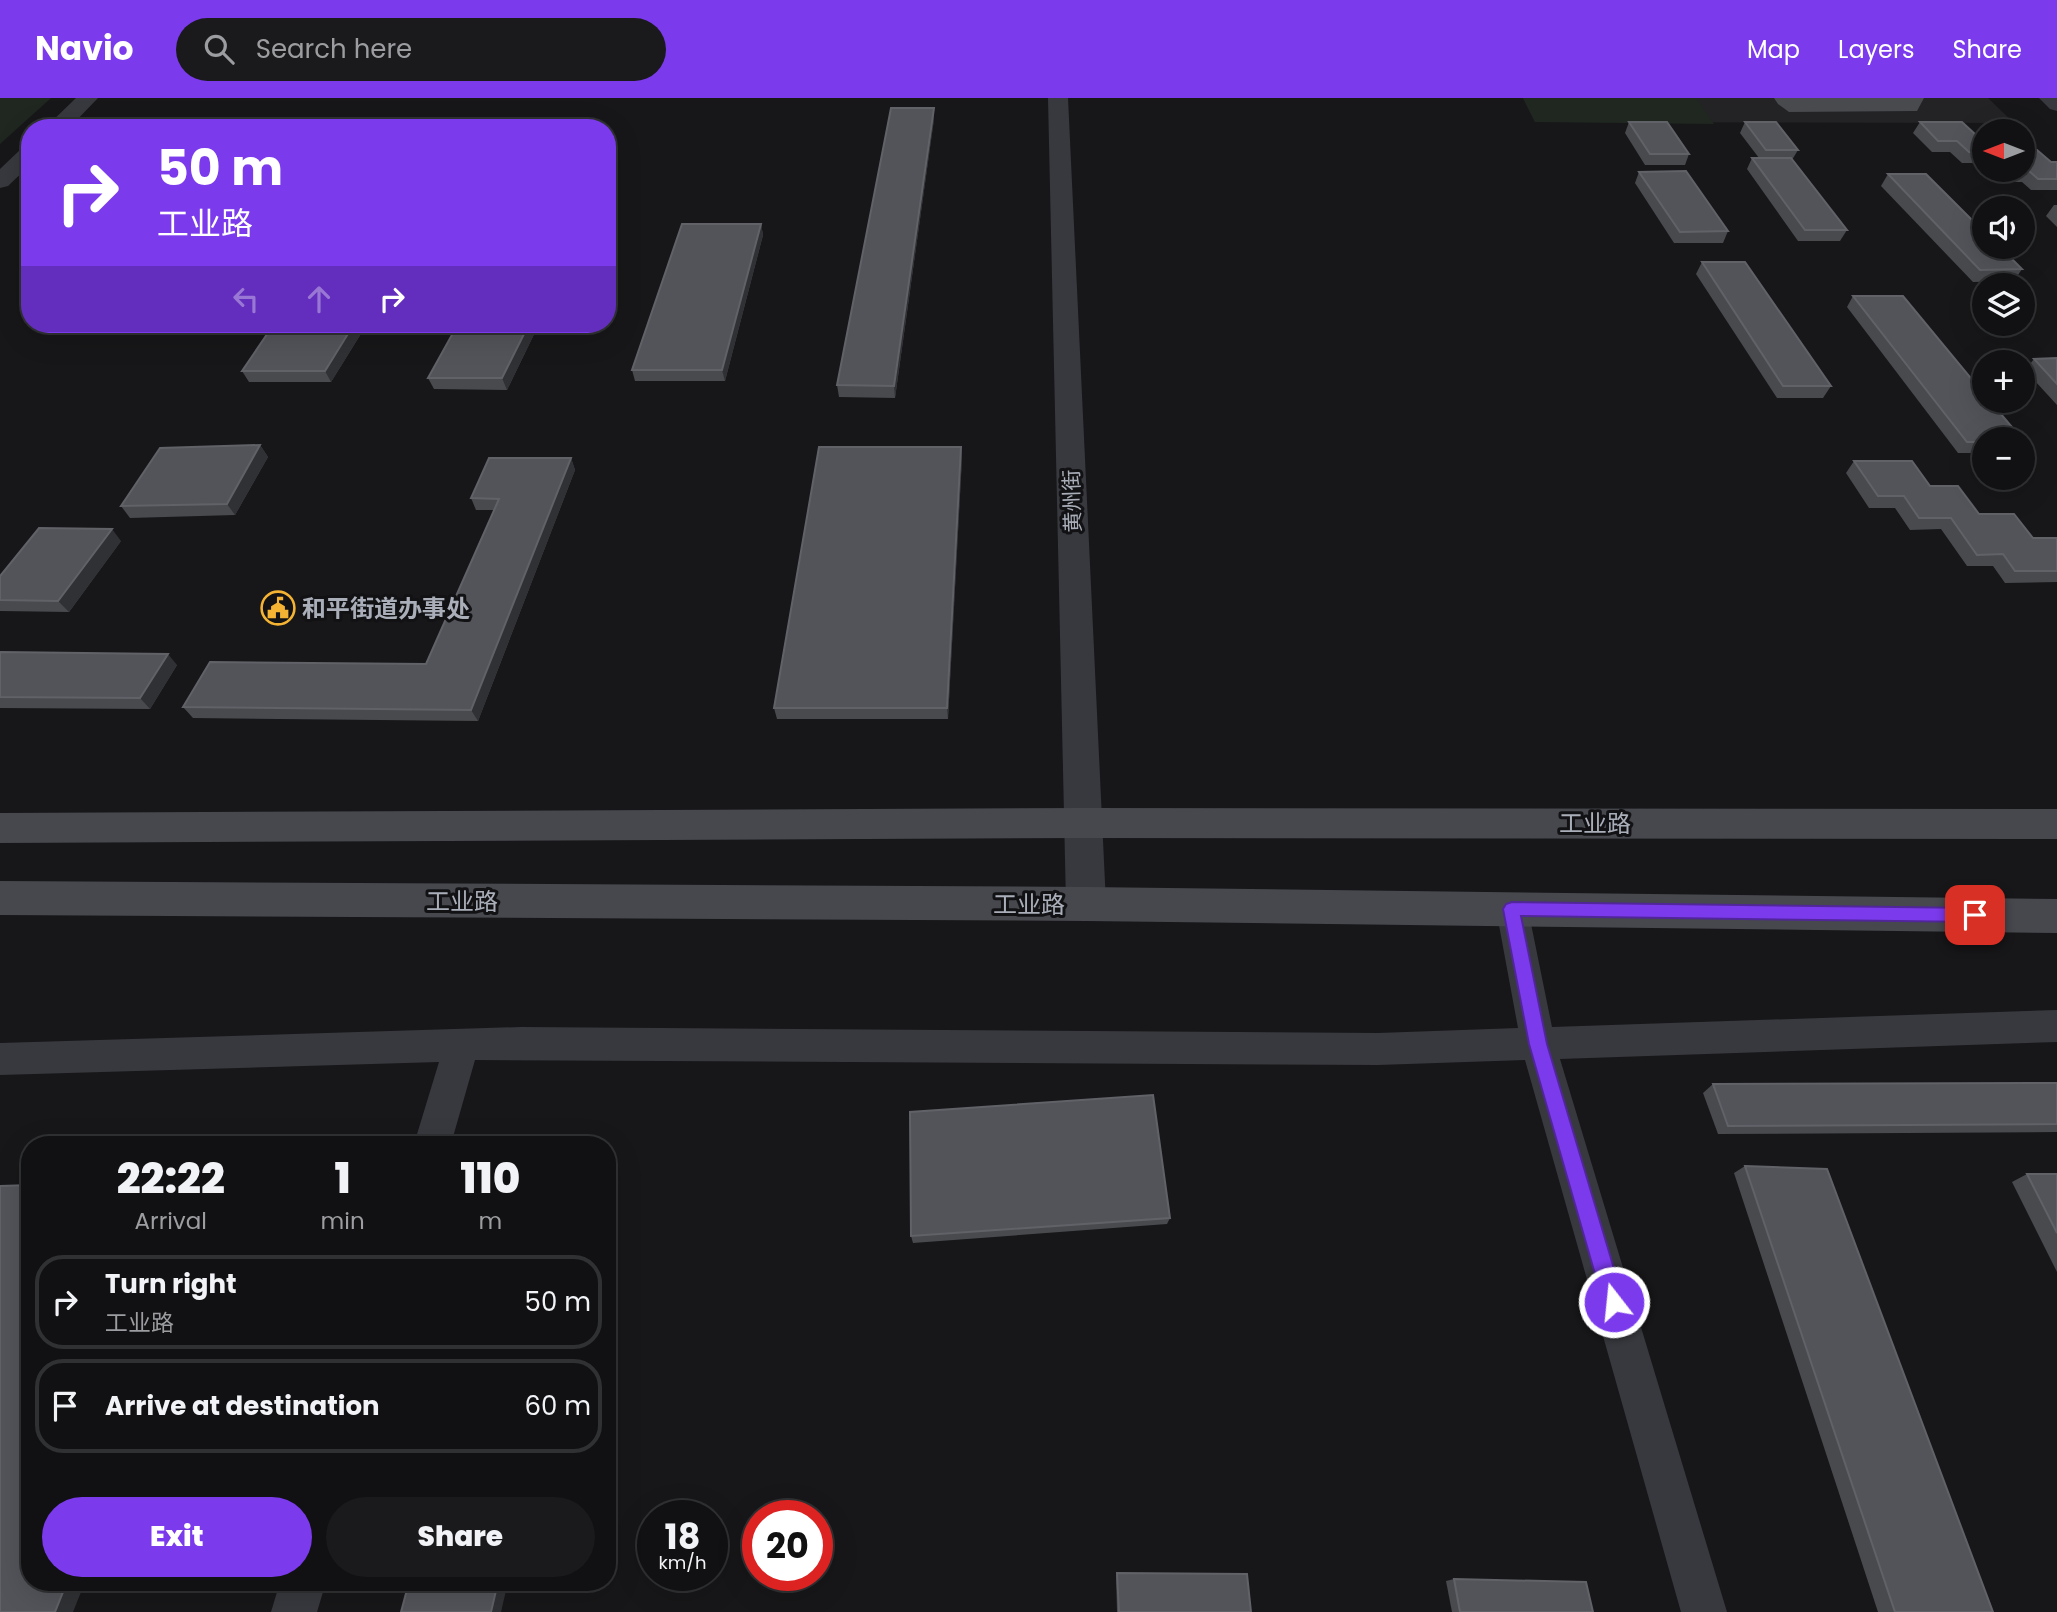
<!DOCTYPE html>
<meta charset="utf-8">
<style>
:root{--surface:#111113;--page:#1a1a1c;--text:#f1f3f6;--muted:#9c9da0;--line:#303133;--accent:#7c3aed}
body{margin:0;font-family:Poppins,"Noto Sans SC",sans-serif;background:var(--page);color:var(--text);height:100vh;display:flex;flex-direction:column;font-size:26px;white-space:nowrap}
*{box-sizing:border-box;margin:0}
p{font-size:23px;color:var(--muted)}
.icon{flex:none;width:38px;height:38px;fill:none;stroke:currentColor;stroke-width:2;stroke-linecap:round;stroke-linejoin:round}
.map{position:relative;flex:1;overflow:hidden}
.details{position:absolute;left:21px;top:1038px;width:595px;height:455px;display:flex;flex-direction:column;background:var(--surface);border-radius:28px;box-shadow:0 7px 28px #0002,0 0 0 2px var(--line)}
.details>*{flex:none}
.guide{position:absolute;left:21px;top:21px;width:595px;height:214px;border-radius:28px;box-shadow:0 7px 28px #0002,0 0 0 2px var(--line);background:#7c3aed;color:#fff;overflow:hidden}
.needle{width:46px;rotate:270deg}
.tools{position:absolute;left:1972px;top:21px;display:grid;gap:14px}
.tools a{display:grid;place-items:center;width:63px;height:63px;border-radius:50%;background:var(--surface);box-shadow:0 7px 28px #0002,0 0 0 2px var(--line);font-size:35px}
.speed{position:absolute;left:637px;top:1402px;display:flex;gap:14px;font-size:35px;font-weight:700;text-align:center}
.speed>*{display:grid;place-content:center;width:91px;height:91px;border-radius:50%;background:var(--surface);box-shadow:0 7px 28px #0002,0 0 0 2px var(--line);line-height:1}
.speed small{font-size:18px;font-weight:400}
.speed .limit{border:10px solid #d22;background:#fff;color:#111}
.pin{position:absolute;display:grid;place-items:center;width:60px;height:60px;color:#fff;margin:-30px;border-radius:14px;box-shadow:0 4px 10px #0006}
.me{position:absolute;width:77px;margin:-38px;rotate:344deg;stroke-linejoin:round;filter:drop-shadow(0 0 5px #0008)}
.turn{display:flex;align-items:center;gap:24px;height:147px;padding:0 21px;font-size:32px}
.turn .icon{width:91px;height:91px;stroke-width:2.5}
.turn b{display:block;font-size:49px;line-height:60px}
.lanes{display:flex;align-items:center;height:66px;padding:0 21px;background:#0003;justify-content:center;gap:35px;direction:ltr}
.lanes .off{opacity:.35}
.eta{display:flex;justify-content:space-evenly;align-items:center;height:119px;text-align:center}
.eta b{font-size:42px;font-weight:800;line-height:49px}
.cta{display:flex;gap:14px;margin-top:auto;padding:14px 21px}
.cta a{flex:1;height:80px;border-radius:42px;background:var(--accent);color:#fff;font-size:28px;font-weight:800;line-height:80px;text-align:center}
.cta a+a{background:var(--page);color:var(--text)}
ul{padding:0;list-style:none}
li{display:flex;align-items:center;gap:21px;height:94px;margin:0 14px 10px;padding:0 7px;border:4px solid var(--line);border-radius:28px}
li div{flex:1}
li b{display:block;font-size:26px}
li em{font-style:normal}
header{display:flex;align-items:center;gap:42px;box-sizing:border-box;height:98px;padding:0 35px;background:var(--accent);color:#fff}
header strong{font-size:33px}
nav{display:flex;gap:38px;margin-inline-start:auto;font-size:24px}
.search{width:490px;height:63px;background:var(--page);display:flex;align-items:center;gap:18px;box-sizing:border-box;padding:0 24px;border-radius:38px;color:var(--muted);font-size:26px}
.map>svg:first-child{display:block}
</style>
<header>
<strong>Navio</strong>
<div class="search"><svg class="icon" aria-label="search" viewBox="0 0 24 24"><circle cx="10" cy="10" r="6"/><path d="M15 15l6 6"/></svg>Search here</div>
<nav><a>Map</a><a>Layers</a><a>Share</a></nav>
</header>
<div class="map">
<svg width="2057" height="1514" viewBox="0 0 2057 1514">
<rect width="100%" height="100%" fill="#171719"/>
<polygon fill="#232326" points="1523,0 1988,0 2014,25 1535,24"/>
<g fill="#1f2720">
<polygon points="0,0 51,0 0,46"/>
<polygon points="1523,0 1696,0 1714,26 1535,24"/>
</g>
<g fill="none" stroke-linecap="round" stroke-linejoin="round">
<g fill="#38393e" fill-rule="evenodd">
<polygon points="1512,797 1524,801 1528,811 1552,929 2057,912 2057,944 1560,961 1727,1514 1681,1514 1525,962 1378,967 475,962 451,1046 414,1046 439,964 0,977 0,945 521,929 1378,935 1518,930 1496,811 1500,801"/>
<polygon points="280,1484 326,1484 317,1514 271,1514"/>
</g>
<g fill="#38393e" fill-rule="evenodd">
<polygon points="76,0 98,0 69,30 45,30"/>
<polygon points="1048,0 1068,0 1106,806 1100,818 1086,823 1072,818 1066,806"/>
<polygon points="2039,0 2057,0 2057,13 2050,11"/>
<polygon points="30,48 30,67 8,88 0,90 0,71 22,50"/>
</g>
<g fill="#46484e" fill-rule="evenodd">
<polygon points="1084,710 2057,711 2057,741 1084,740 0,745 0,715"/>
<polygon points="0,783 1086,789 2057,801 2057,835 1086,823 0,817"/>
</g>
</g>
<g fill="#484a4e">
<polygon points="1774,0 1924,0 1917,13 1789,14 1778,6"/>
<polygon points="934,21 895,300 839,299 837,287"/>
<polygon points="1629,24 1689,56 1685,67 1645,67 1625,35"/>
<polygon points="1745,24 1798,52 1792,62 1847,132 1840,143 1798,143 1747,71 1752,60 1759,60 1740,35"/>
<polygon points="1920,24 1976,37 1984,37 1984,65 1962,65 1950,54 1932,54 1913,35"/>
<polygon points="2051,64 2057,64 2057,92 2031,92 2022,84 2004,84 1992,72 2023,72"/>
<polygon points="1639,74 1728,133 1723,145 1674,145 1635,85"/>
<polygon points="1888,76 2022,171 2014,183 1973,184 1881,88"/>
<polygon points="2054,107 2057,107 2057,129 2046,118"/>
<polygon points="761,126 763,137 725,283 635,283 632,272"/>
<polygon points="1702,164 1831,288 1823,300 1777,300 1696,176"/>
<polygon points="1853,198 1984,341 1984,355 1958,355 1847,209"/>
<polygon points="367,226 331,284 249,284 242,273"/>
<polygon points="539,226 507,292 434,291 428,280"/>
<polygon points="2057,260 2057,307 2025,272 2034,261"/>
<polygon points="260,347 268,359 235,417 130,420 121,408"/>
<polygon points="961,349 962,360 948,621 777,621 774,610"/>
<polygon points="571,360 575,372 478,623 193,620 183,609 426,566 494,412 476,412 471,400"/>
<polygon points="1854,363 1930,388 1979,416 2033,440 2057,440 2057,484 2005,485 1993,468 1967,468 1941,431 1910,432 1895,410 1869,410 1846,375"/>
<polygon points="121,443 69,514 0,513 0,478"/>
<polygon points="0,554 177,567 150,611 0,610"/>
<polygon points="2057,985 2057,1034 1718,1036 1703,995 1713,986"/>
<polygon points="1745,1068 1993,1514 1878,1514 1734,1075"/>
<polygon points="2027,1076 2057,1076 2057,1174 2012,1084"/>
<polygon points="1170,1120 1167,1126 913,1145 911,1138"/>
<polygon points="1117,1475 1251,1514 1117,1514 1116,1476"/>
<polygon points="1454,1481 1593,1514 1452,1514 1446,1483"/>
</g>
<g fill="#303134">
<polygon points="934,10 934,21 895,300 894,288"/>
<polygon points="761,126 763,137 725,283 722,272"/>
<polygon points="354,226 367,226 331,284 325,273"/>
<polygon points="529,226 539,226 507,292 502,280"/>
<polygon points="260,347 268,359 235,417 227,406"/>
<polygon points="961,349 962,360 948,621 947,610"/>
<polygon points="571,360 575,372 478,623 471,612"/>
<polygon points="112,431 121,443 69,514 58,503"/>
<polygon points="168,556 177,567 150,611 140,600"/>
<polygon points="67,1484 85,1484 73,1514 55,1514"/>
<polygon points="498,1484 508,1484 501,1514 491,1514"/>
</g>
<g fill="#53545a" stroke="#606268" stroke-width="2">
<polygon points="891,10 934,10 894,288 837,287"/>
<polygon points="1629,24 1667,24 1689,56 1650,56"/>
<polygon points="1745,24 1776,24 1798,52 1766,52"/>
<polygon points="1920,24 1962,24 1976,37 1984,37 1984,54 1969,54 1957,43 1938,43"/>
<polygon points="2023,52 2037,52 2051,64 2057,64 2057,81 2038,81 2029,73 2012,73 2011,72 2023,72"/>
<polygon points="1752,60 1791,60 1847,132 1805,132"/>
<polygon points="1686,73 1728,133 1680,134 1639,74"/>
<polygon points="1888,76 1926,76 1984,134 1984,149 2000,149 2022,171 1980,172"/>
<polygon points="682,126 761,126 722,272 632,272"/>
<polygon points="1702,164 1745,164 1831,288 1783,288"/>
<polygon points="1853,198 1903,198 1984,296 1984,303 1990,303 2022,341 1984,341 1984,344 1967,344"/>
<polygon points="274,226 354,226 325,273 242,273"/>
<polygon points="458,226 529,226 502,280 428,280"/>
<polygon points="2057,260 2057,286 2034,261"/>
<polygon points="260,347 227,406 121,408 160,350"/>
<polygon points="819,349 961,349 947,610 774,610"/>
<polygon points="489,360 571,360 471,612 183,609 210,564 426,566 499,401 471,400"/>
<polygon points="1854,363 1912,363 1930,388 1958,388 1979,416 2014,416 2033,440 2057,440 2057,473 2015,473 2003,456 1977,457 1951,420 1919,420 1904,398 1878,398"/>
<polygon points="39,430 112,431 58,503 0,502 0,478"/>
<polygon points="0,554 168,556 140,600 0,599"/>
<polygon points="2057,985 2057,1026 1728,1028 1713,986"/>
<polygon points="1153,997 1170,1120 911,1138 910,1014"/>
<polygon points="1745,1068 1827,1071 1993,1514 1895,1514"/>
<polygon points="2027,1076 2057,1076 2057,1135"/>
<polygon points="30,1087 30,1484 67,1484 55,1514 0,1514 0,1088"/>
<polygon points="1117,1475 1247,1476 1251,1514 1119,1514"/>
<polygon points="1454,1481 1586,1484 1593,1514 1460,1514"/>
<polygon points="409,1484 498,1484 491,1514 401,1514"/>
</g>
<polygon fill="#7c3aed" stroke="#51269a" stroke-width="2" points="1512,804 1975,810 1981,812 1983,817 1981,822 1975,824 1521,818 1547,946 1624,1204 1621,1212 1614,1214 1606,1212 1603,1204 1529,946 1503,811 1506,806"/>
<defs>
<symbol id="civic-ring" viewBox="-11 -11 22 22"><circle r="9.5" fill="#121214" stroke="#f5b333" stroke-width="1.5"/><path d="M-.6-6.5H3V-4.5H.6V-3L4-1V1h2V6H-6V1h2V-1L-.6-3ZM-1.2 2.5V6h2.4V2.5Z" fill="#f5b333"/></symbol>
</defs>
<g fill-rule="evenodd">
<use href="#civic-ring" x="259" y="491" width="38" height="38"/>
</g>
<g text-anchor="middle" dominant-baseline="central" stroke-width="6" stroke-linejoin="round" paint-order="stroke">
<g font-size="21" fill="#a9aeb9" stroke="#121214">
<text transform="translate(1072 403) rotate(-92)">黄州街</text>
</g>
<g font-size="24" font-weight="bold" fill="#a9aeb9" stroke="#121214" text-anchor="start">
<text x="302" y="510">和平街道办事处</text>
</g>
<g font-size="24" fill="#a9aeb9" stroke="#121214">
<text x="1595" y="725">工业路</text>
<text x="462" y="803">工业路</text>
<text x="1029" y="806">工业路</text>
</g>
</g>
</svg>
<div class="tools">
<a><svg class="needle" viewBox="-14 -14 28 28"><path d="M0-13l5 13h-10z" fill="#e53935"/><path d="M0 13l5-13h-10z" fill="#9c9da0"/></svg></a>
<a><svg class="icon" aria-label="sound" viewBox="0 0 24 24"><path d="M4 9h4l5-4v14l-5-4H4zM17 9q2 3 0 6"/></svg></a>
<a><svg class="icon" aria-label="layers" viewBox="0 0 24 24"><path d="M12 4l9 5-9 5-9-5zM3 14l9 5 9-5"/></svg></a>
<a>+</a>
<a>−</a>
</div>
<div class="speed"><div>18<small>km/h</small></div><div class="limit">20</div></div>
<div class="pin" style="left:1975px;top:817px;background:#d93025"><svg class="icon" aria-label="arrive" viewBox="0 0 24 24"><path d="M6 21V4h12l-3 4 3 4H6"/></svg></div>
<svg class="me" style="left:1614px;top:1204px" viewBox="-20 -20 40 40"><circle r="17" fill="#7c3aed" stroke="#fff" stroke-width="3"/><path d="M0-11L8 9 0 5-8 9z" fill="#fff"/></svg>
<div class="guide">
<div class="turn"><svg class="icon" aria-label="right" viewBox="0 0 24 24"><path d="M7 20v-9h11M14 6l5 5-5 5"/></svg><div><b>50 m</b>工业路</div></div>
<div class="lanes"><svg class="icon off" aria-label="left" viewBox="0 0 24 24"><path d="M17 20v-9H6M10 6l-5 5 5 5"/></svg><svg class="icon off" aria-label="ahead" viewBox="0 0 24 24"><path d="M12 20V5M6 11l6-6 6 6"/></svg><svg class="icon" aria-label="right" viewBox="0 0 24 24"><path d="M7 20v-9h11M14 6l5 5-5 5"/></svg></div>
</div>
<section class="details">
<div class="eta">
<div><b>22:22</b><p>Arrival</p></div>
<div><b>1</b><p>min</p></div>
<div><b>110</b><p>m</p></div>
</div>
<ul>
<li><svg class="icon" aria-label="right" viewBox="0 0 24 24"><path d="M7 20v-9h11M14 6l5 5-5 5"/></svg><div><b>Turn right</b><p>工业路</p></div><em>50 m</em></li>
<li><svg class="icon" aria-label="arrive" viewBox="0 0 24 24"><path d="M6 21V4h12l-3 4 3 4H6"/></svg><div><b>Arrive at destination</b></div><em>60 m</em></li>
</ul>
<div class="cta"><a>Exit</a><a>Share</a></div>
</section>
</div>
